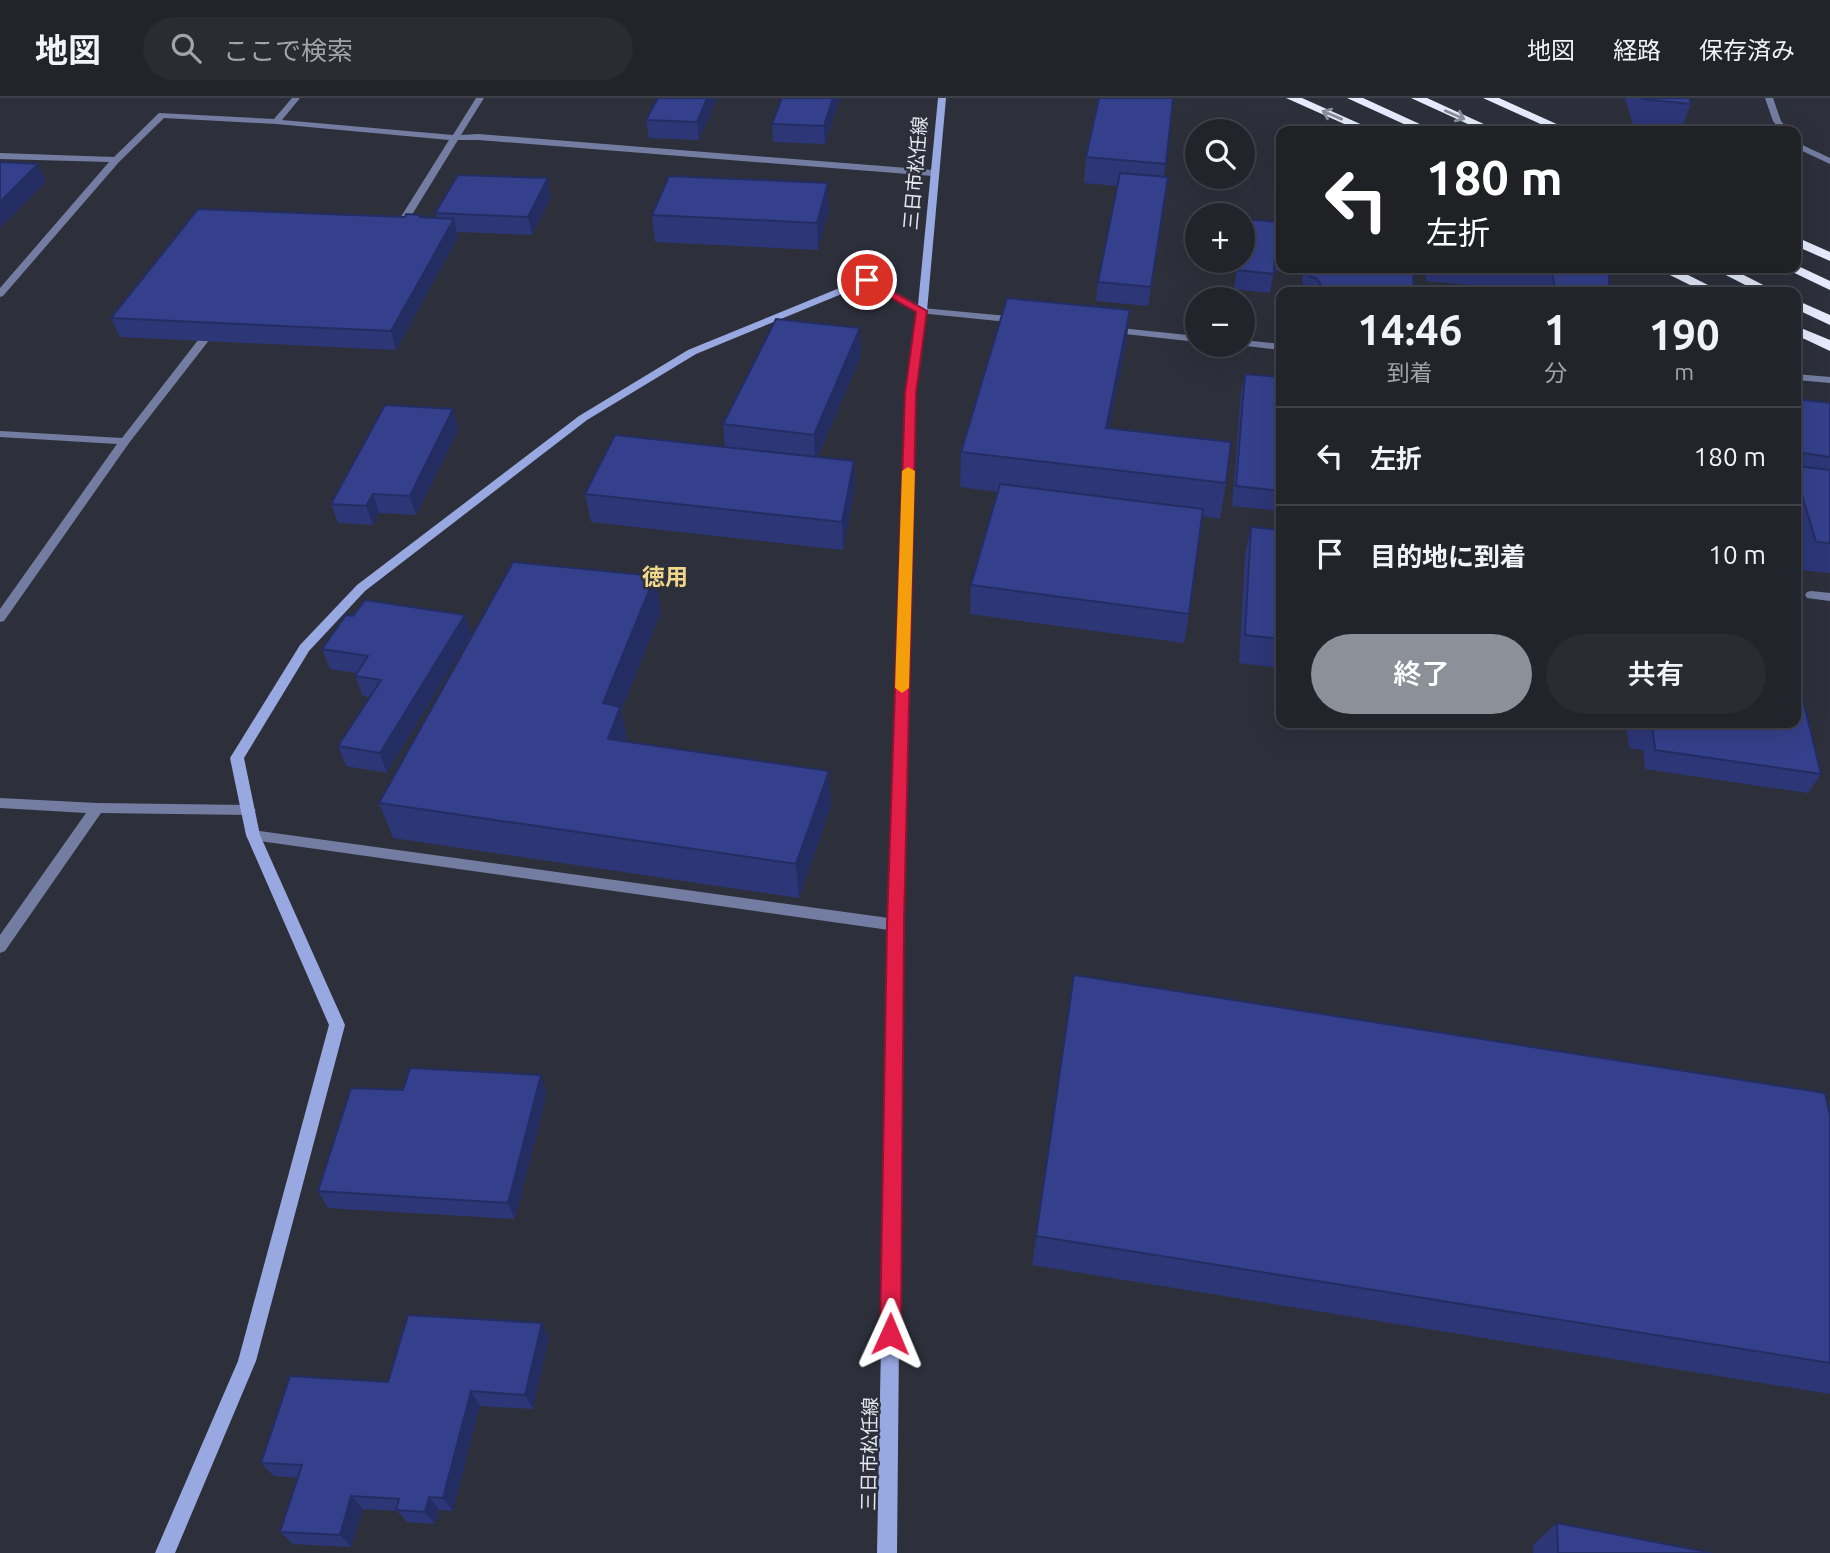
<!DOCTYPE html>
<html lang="ja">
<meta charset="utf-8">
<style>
:root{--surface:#22242c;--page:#2a2c34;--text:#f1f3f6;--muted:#a2a4a9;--line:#3f4148;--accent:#8c9099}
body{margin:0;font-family:Ubuntu,"Noto Sans JP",sans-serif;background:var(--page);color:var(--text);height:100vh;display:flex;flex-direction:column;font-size:26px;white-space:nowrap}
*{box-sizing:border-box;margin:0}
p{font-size:23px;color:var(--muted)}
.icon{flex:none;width:38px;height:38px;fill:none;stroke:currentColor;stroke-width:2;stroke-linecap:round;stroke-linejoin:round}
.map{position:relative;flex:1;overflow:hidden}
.drawer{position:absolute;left:1276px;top:189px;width:525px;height:441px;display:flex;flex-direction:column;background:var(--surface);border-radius:14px;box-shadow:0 7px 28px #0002,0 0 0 2px var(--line)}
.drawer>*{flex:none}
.top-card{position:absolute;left:1276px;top:28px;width:525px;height:147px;border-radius:14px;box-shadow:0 7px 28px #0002,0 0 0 2px var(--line);background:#202124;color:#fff;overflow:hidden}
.tools{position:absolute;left:1185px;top:21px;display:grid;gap:14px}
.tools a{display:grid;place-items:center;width:70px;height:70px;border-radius:50%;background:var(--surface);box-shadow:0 7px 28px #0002,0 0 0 2px var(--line);font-size:35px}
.pin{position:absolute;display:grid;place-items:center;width:60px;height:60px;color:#fff;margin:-30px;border:4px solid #fff;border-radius:50%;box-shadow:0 2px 7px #0007}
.me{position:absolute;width:77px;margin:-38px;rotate:1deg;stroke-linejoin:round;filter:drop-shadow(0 0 5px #0008)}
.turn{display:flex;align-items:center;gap:24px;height:147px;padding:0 35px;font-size:32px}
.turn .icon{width:91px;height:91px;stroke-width:2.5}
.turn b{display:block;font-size:49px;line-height:60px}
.eta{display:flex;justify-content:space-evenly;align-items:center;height:119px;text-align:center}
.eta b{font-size:42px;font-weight:600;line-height:49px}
.cta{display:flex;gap:14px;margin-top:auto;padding:14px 35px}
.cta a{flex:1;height:80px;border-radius:42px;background:var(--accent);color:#fff;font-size:28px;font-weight:600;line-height:80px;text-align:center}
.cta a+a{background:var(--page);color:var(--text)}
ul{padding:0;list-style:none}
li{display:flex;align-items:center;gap:21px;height:98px;padding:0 35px;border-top:2px solid var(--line)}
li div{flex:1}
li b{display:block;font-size:26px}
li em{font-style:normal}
header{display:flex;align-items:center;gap:42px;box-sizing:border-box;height:98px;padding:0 35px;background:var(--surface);border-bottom:2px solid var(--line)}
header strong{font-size:33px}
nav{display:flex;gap:38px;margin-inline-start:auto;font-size:24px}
.search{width:490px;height:63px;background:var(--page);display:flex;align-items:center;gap:18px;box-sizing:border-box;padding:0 24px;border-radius:38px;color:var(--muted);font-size:26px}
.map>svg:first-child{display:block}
</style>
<header>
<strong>地図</strong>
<div class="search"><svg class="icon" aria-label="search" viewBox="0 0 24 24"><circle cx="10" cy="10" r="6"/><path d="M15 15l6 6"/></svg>ここで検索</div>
<nav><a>地図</a><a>経路</a><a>保存済み</a></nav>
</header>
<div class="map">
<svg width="1830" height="1455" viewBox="0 0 1830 1455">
<rect width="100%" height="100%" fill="#2d303b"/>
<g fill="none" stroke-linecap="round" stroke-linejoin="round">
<g fill="#737da1" fill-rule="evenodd">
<polygon points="1765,0 1773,0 1781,23 1789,33 1781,33 1773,23"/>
<polygon points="1796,44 1830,60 1830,66 1796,50"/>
</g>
<g fill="#737da1" fill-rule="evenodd">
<polygon points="292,0 300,0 282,22 453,37 476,0 484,0 461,37 478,36 933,72 937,75 933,78 478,42 458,42 405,128 397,131 392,128 397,125 449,42 276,26 164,20 119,64 3,198 0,199 0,190 109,64 0,61 0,55 114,59 159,15 274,21"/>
<polygon points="922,210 1018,219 1023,222 1018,225 919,215 917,213"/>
<polygon points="213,227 217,228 217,232 129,345 4,523 0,524 0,511 117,346 0,339 0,333 122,340 209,228"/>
<polygon points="1111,229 1197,238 1197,244 1107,234 1107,230"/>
<polygon points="1242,242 1281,246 1281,252 1238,247 1242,247"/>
<polygon points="1796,276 1830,279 1830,285 1796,282"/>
<polygon points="1811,493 1830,495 1830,503 1807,500 1805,497 1807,494"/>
<polygon points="0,700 97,705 249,707 256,712 249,717 101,715 5,853 0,855 0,837 86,715 0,710"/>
<polygon points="253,732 896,821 901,823 903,827 901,831 896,833 253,742 248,741 246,737 248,733"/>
</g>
<polygon fill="#98a8e1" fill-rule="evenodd" points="938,0 946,0 927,213 916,295 903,827 897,1455 877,1455 889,827 906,295 917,214 866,186 696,256 587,322 365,493 309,553 244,660 260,737 345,927 256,1263 175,1455 155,1455 238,1263 329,927 246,737 230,660 300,547 357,487 579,318 688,252 864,180 870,180 918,207"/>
<g fill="#e5ebfd" fill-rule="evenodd">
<polygon points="1286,0 1302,0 1376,33 1360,33"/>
<polygon points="1347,0 1363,0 1435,33 1419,33"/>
<polygon points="1411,0 1427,0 1499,33 1483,33"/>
<polygon points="1483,0 1499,0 1572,33 1556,33"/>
<polygon points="1796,139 1830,154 1830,163 1796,148"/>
<polygon points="1796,167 1830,183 1830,192 1784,170 1796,170"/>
<polygon points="1656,170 1674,170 1722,194 1704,194"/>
<polygon points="1712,170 1730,170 1777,194 1759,194"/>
<polygon points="1796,202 1830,217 1830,227 1796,211"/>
<polygon points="1796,228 1830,242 1830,253 1796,237"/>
</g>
</g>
<g fill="#2d3778">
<polygon points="658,0 717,0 699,42 649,40 646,22"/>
<polygon points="840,0 825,46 773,44 772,26"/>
<polygon points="1625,0 1689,0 1691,6 1681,31 1633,26"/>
<polygon points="1086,59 1166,66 1164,79 1165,97 1148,208 1096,203 1098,184 1117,88 1084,85"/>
<polygon points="548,80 551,99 532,137 457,134 458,139 396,252 120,239 111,220 405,119 437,120 435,115"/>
<polygon points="829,111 818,152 655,144 652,117"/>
<polygon points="1275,143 1281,144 1281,170 1413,170 1414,194 1306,194 1307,189 1302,188 1303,175 1274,172 1270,195 1234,191 1238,163 1242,163"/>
<polygon points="1426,170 1608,170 1610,194 1541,194 1426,183"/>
<polygon points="1130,212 1126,247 1109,331 1226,385 1220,421 1202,418 1189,516 1184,545 970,516 971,487 998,394 960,389 961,354"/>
<polygon points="861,258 818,359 854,363 855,391 843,452 591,424 585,396 725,349 723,326"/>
<polygon points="1245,276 1281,279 1281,413 1232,408 1241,295"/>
<polygon points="1796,301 1830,305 1830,475 1800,472 1796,457"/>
<polygon points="459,330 416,417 379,415 373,427 338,425 331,406"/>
<polygon points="1251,429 1281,432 1281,570 1239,565 1245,457"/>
<polygon points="655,478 661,514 621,613 628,644 829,673 831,708 799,800 393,740 379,705"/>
<polygon points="471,536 387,675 346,668 338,648 370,599 363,598 355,578 357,575 330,571 322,551"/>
<polygon points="1626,625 1796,625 1821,676 1808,695 1645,671 1643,652 1629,650"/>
<polygon points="1074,877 1830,1018 1830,1296 1032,1167"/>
<polygon points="403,992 547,995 515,1121 328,1110 318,1093"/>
<polygon points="549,1240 533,1311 480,1308 453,1413 439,1412 435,1426 407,1424 397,1413 363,1411 351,1449 293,1446 280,1434 298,1380 274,1378 261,1365 388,1284"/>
<polygon points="1557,1425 1712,1455 1533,1455 1533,1447"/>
</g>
<g fill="#242d61">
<polygon points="707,0 717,0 699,42 697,24"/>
<polygon points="833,0 840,0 825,46 824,28"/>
<polygon points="38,66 46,84 0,131 0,104"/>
<polygon points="548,80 551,99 532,137 528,119"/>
<polygon points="828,85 829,111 818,152 817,125"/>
<polygon points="454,121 458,139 396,252 391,233"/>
<polygon points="1130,212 1126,247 1102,366 1106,330"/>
<polygon points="860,230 861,258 815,365 814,337"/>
<polygon points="453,311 459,330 416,417 410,398"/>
<polygon points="854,363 855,391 843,452 842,424"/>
<polygon points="373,396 379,415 373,427 366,408"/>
<polygon points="655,478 661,514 621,613 628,645 608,641 603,605"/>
<polygon points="465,517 471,536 387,675 380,655"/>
<polygon points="829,673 831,708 799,800 796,766"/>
<polygon points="541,977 547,995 515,1121 508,1105"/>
<polygon points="542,1225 549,1240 533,1311 525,1297"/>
<polygon points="471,1293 480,1308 453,1413 443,1400"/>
<polygon points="351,1398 363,1411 351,1449 340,1437"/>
<polygon points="429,1399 439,1412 435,1426 425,1414"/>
</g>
<g fill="#34408b" stroke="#242d61" stroke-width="2">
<polygon points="658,0 707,0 697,24 646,22"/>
<polygon points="782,0 833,0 824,28 772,26"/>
<polygon points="1099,0 1173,0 1166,66 1086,59"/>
<polygon points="1642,0 1689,0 1691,6 1642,1"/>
<polygon points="0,64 38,66 0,104"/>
<polygon points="1120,75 1168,79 1151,189 1098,184"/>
<polygon points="458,77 548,80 528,119 435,115"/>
<polygon points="669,78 828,85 817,125 652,117"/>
<polygon points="198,111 405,119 406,116 421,117 420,119 454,121 391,233 111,220"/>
<polygon points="1244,121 1277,124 1275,143 1281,144 1281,153 1275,153 1274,176 1238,172 1239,163 1242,163 1242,133"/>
<polygon points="1310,170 1413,170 1414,194 1368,194 1323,190 1316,180 1310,179"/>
<polygon points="1551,170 1608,170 1610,194 1556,194"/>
<polygon points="1007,200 1130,212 1106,330 1231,344 1226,385 961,354"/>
<polygon points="776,221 860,230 814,337 723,326"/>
<polygon points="1245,276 1281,279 1281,393 1236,388"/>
<polygon points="1796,301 1830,305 1830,359 1796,354"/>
<polygon points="385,307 453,311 410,398 373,396 366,408 331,406"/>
<polygon points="615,337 854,363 842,424 585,396"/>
<polygon points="1796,368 1830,372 1830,445 1816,444 1796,377"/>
<polygon points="1000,386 1203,411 1189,516 971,487"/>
<polygon points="1251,429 1281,432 1281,541 1245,537"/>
<polygon points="513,464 655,478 603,605 620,609 608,641 829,673 796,766 379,705"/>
<polygon points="365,502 465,517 380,655 338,648 381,582 355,578 368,558 322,551 346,517 353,518"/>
<polygon points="1796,573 1821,676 1655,652 1653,632 1639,630 1638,625 1796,625"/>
<polygon points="1074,877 1825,995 1830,1018 1830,1265 1036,1138"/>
<polygon points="410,970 541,977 508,1105 318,1093 351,990 403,992"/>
<polygon points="408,1217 542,1225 525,1297 471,1293 443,1400 429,1399 425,1414 396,1412 399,1401 351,1398 340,1437 280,1434 302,1367 261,1365 290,1278 388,1284"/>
<polygon points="1557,1425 1712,1455 1558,1455"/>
</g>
<defs><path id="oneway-shaft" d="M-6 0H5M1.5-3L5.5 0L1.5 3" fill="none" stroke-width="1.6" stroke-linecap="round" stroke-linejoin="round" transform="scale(1.75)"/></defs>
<g stroke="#898e9c">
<use href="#oneway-shaft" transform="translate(1332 17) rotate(-157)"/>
<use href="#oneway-shaft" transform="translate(1455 17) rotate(24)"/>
</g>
<polygon fill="#e11d48" stroke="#92132f" stroke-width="2" points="867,179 927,213 916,295 915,345 904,827 901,1236 898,1243 890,1246 883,1243 880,1236 887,827 905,295 916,214 863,184 861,182"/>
<polygon fill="#f59e0b" points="908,369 915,373 909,590 902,595 895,590 902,373"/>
<g text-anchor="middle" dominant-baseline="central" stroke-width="5" stroke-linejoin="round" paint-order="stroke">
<g font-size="19" fill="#e7e9f0" stroke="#2d303b">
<text transform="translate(915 75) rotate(-85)">三日市松任線</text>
<text transform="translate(869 1356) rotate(-89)">三日市松任線</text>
</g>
<g font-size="23" font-weight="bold" fill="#f0d78a" stroke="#2d303b">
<text x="665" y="478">徳用</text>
</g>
</g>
</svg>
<div class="tools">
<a><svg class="icon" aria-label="search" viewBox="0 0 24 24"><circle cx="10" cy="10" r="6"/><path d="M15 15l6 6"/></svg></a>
<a>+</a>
<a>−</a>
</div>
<div class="pin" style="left:867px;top:182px;background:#d93025"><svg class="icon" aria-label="arrive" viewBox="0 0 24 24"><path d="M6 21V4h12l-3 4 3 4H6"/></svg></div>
<svg class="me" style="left:890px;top:1236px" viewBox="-20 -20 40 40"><path d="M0-17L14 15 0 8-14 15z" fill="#e11d48" stroke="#fff" stroke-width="4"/></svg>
<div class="top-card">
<div class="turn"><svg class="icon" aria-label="left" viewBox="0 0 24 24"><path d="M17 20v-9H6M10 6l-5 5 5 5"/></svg><div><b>180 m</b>左折</div></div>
</div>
<section class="drawer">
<div class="eta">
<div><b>14:46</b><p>到着</p></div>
<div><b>1</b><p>分</p></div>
<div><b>190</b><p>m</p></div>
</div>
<ul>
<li><svg class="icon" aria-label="left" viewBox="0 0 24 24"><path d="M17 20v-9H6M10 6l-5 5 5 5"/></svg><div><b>左折</b></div><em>180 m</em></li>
<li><svg class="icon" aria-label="arrive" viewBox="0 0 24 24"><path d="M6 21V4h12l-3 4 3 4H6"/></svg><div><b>目的地に到着</b></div><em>10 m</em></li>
</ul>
<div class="cta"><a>終了</a><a>共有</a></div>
</section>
</div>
